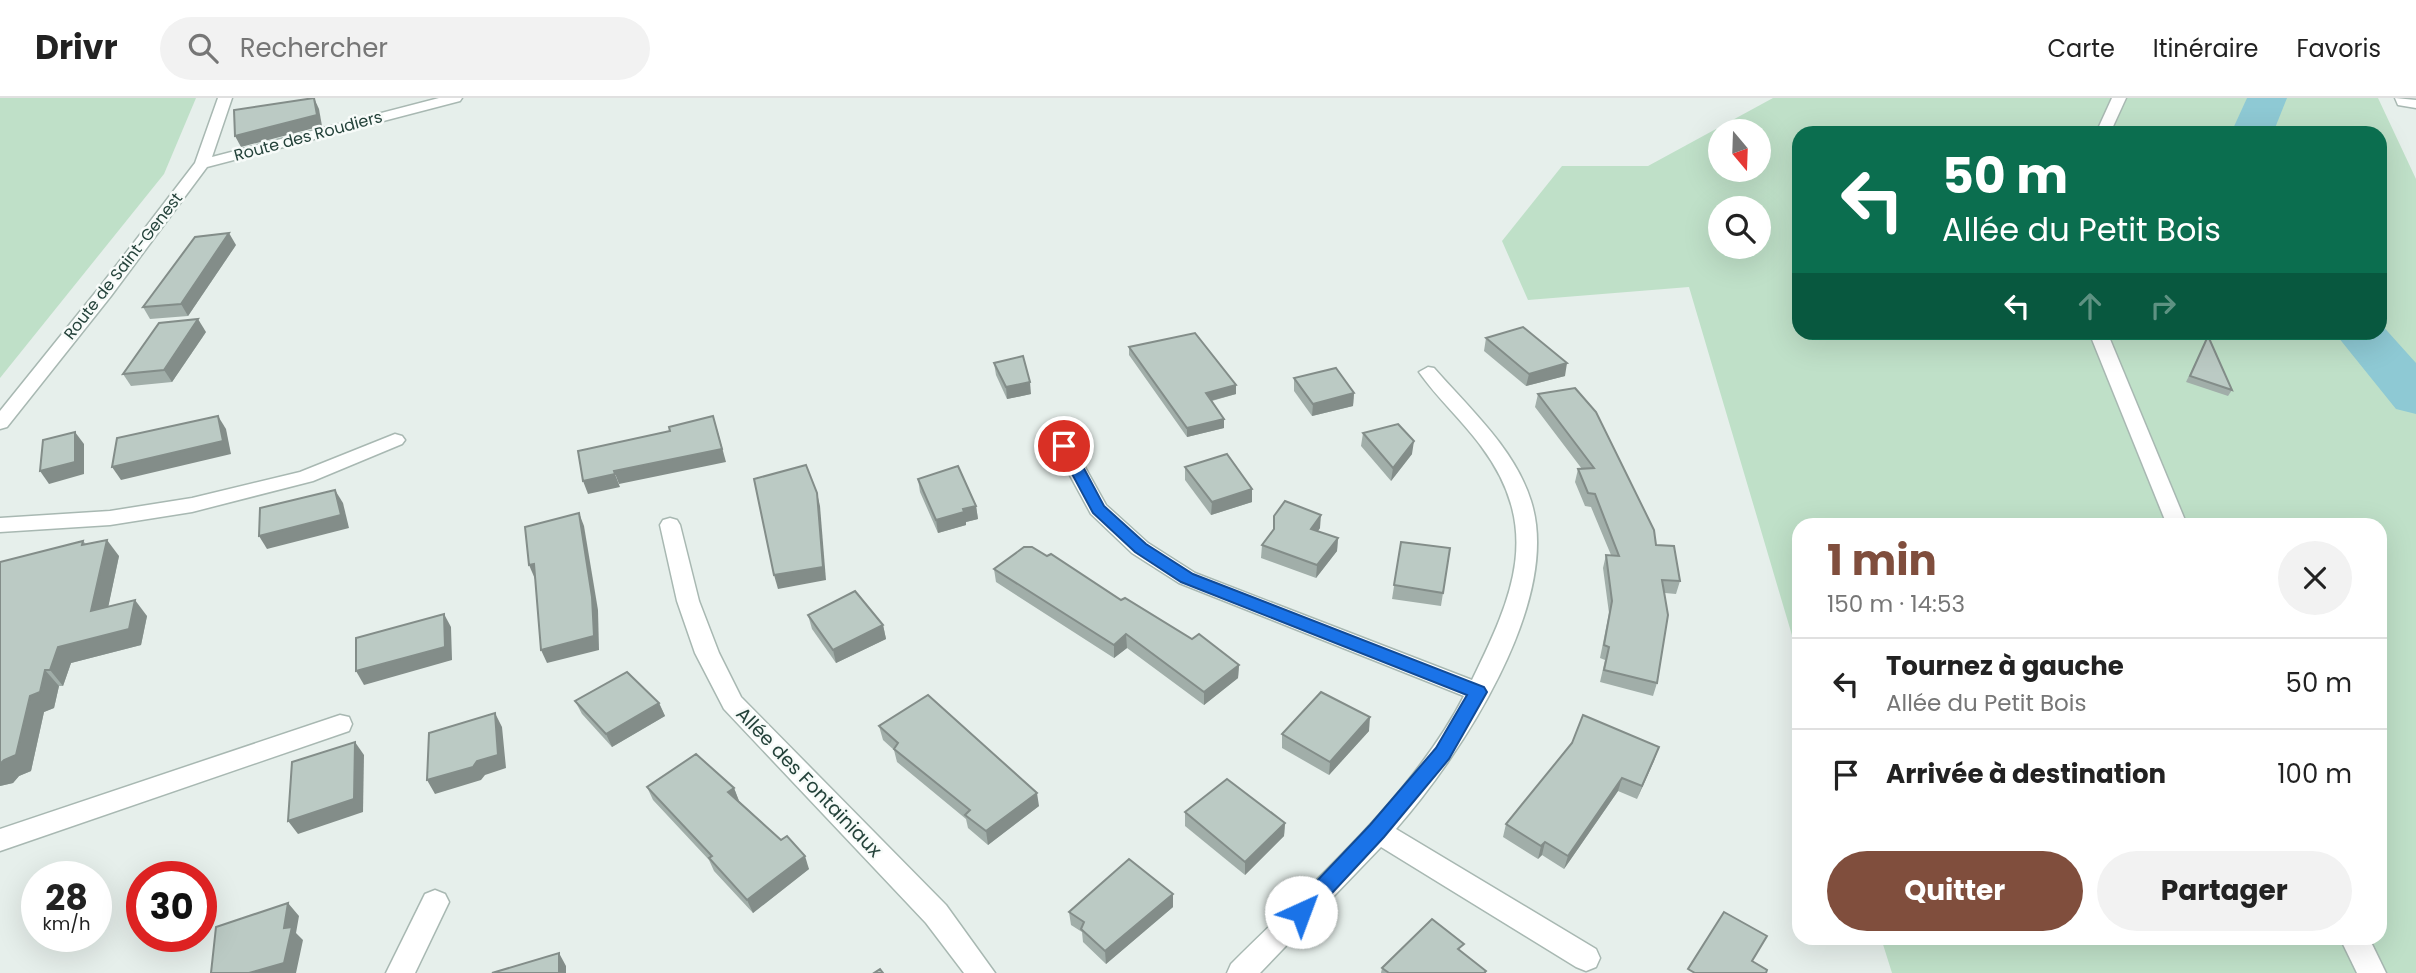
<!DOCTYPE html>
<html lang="fr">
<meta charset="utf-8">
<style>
:root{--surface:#fff;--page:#f2f2f2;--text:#222;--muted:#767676;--line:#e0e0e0;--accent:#804e3d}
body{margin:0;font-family:Poppins,sans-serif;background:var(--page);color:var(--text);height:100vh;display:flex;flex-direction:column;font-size:26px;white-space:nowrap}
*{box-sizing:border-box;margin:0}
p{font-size:23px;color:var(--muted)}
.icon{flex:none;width:38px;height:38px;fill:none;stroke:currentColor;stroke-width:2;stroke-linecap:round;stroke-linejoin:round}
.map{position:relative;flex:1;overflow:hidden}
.details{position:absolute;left:1792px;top:420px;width:595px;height:427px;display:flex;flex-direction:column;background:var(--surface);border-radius:21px;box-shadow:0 7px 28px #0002}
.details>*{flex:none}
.banner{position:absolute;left:1792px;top:28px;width:595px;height:214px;border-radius:21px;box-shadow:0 7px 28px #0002;background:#0b6e4f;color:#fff;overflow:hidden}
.needle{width:46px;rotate:161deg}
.controls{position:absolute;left:1708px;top:21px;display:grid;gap:14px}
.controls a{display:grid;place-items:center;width:63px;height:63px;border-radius:50%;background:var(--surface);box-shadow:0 7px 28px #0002;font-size:35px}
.speed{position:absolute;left:21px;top:763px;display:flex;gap:14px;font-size:35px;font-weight:700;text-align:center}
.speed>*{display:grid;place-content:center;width:91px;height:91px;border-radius:50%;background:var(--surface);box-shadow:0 7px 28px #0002;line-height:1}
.speed small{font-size:18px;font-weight:400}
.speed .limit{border:10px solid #d22;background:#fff;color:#111}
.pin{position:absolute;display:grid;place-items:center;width:60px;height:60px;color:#fff;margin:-30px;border:4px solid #fff;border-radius:50%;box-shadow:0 2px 7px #0007}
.me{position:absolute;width:77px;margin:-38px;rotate:43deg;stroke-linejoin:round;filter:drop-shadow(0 0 5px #0008)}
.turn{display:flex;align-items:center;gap:24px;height:147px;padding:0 35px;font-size:32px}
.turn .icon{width:91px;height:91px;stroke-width:2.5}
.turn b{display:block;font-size:49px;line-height:60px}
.lanes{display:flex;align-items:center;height:66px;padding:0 35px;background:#0003;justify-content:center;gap:35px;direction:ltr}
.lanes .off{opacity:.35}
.round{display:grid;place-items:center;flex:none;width:74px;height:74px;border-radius:37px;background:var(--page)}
.head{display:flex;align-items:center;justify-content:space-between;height:119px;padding:0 35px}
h1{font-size:42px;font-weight:700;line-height:52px;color:var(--accent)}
.cta{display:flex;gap:14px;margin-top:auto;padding:14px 35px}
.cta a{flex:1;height:80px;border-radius:42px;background:var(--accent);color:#fff;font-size:28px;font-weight:700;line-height:80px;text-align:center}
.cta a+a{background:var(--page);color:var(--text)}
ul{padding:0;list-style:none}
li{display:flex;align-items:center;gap:21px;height:91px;padding:0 35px;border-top:2px solid var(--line)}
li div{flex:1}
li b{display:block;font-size:26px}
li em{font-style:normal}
header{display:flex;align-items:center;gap:42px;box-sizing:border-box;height:98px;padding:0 35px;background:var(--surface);border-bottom:2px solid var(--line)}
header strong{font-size:33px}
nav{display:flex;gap:38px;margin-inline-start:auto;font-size:24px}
.search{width:490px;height:63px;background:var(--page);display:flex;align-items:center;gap:18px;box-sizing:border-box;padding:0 24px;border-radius:38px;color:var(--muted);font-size:26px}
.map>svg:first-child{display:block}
</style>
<header>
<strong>Drivr</strong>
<div class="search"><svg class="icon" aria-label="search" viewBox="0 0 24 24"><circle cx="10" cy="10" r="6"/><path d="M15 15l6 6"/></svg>Rechercher</div>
<nav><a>Carte</a><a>Itinéraire</a><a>Favoris</a></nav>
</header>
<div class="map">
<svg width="2416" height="875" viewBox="0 0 2416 875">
<rect width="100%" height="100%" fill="#e6efeb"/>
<g fill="#bfe0c8" fill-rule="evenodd">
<polygon points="0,0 196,0 164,76 0,280"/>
<path d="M1773 0H2378L2416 81V875H1892L1881 840H2380V427H1799V561L1689 189 1528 202 1502 143 1562 68H1648ZM1720 33H1759V72H1720ZM1799 35H2380V234H1799ZM1720 110H1759V149H1720Z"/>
</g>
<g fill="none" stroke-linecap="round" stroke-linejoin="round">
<g fill="#8ec9d4" fill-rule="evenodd">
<polygon points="2247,0 2287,0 2273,35 2231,35"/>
<polygon points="2380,225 2416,265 2416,316 2396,311 2334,234 2380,234"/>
</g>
<defs>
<g id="minor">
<polygon points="218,0 232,0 212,59 439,0 462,0 460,3 207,69 111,198 7,329 0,331 0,313 99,190 195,65"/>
<polygon points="2112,0 2126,0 2110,35 2096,35"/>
<polygon points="2395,0 2416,2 2416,10 2398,7"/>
<polygon points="2089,234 2107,234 2187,427 2167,427"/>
<path d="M1428 269 1434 270C1469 310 1515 351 1531 403 1563 503 1460 658 1396 731L1596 851 1600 860 1596 869 1586 873 1576 869 1381 749 1260 875H1227L1231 866C1310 787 1413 698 1464 598L1179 485 1132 455 1091 416 1054 348 1057 344H1071L1106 407 1148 445 1195 475 1472 582C1513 498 1543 431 1481 348 1462 322 1437 300 1419 274Z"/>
<polygon points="395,336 402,338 405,342 402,346 313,383 192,414 110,427 0,434 0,420 110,413 192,400 300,374"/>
<polygon points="670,420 677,422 680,427 699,503 719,555 741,599 946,807 995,875 964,875 926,825 724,611 695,555 677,503 660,427 663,422"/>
<polygon points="340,617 349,619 352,626 349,633 0,753 0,731"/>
<polygon points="435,792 445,796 449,804 415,875 386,875 425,796"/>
<polygon points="2340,840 2369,840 2386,875 2357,875"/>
</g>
</defs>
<use href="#minor" stroke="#a8b8b2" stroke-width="3"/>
<use href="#minor" fill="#fff" fill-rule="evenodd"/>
</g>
<g fill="#a1aea9">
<polygon points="236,147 188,218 150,221 143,209"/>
<polygon points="206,234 172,284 131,288 123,276"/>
<polygon points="2208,238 2232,292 2228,298 2186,284"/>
<polygon points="1486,240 1565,278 1526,288 1484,253"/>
<polygon points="1129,249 1236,296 1212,303 1224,321 1224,330 1187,339 1129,257"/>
<polygon points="994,265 1031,296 1007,301 996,277"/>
<polygon points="1294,280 1354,295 1353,308 1312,318 1294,293"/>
<polygon points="1538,296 1656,447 1680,483 1676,496 1665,495 1657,585 1653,598 1600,584 1605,562 1600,560 1609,515 1603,470 1606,457 1611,457 1591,409 1585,408 1575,384 1578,371 1582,371 1535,309"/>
<polygon points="1363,335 1412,356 1391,383 1361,348"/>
<polygon points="1185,369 1252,391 1252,404 1211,417 1185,382"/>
<polygon points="918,381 976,408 978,421 966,424 966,427 938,435 920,394"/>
<polygon points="1274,418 1320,430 1318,433 1338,440 1337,453 1316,480 1261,460 1262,447 1273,432"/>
<polygon points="83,443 86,446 119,458 108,509 147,518 141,547 71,565 63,588 59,588 54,610 44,614 31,673 19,678 13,685 0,688 0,464"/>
<polygon points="1401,444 1443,495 1441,508 1392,501"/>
<polygon points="1047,458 1121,502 1239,567 1238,580 1204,607 1127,550 1114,560 996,484 994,471"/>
<polygon points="808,517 883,527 886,541 836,565 812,531"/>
<polygon points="575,603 659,605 665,618 612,649 582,616"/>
<polygon points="879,628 1039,708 988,747 968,730 966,721 897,664 894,652 883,642"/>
<polygon points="1369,633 1329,677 1282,650 1282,636"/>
<polygon points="1659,649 1637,701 1618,693 1564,771 1542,757 1538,761 1503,739 1506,726"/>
<polygon points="647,689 734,690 739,703 781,742 809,771 753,815 714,773 709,762 653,702"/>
<polygon points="1185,714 1285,725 1284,738 1245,777 1185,728"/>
<polygon points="1173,809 1106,866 1083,844 1082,834 1071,827 1069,814"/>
<polygon points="1382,870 1486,873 1486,875 1381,875"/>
</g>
<g fill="#838d89">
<polygon points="314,0 319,11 322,28 241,49 235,38"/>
<polygon points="229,135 236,147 188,218 181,206"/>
<polygon points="198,221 206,234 172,284 164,272"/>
<polygon points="1567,265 1565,278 1526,288 1529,276"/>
<polygon points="1030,284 1031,296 1007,301 1006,289"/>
<polygon points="1236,287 1236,296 1206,304 1206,295"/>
<polygon points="1354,295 1353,308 1312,318 1313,306"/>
<polygon points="218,318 226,331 231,356 121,382 112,369"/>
<polygon points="1224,321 1224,330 1187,339 1187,330"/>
<polygon points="717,331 726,364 619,386 614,373"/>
<polygon points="75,334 84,346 84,376 49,386 40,373"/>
<polygon points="1414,343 1412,356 1391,383 1393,370"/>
<polygon points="615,376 620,389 588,396 583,383"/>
<polygon points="1252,391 1252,404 1211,417 1212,404"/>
<polygon points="335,392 343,405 349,430 267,451 259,438"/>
<polygon points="817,395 820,408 826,482 778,491 774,477"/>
<polygon points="976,408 978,421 966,424 966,427 938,435 936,422 963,411"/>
<polygon points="579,415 584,428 598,512 599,552 547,565 541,552"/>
<polygon points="1321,417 1320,430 1310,444 1311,431"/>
<polygon points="1338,440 1337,453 1316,480 1317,467"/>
<polygon points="107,442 119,458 104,529 91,513"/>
<polygon points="534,466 540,479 535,481 529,467"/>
<polygon points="135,502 147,518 141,547 71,565 63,588 50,572 58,549"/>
<polygon points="444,516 451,529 452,562 364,587 356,573"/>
<polygon points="883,527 886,541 836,565 833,552"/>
<polygon points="1126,536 1127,550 1114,560 1114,547"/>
<polygon points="1239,567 1238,580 1204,607 1204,594"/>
<polygon points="45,572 59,588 54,610 44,614 31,673 19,678 13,685 0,688 0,666 4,662 30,598"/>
<polygon points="659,605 665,618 612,649 606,636"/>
<polygon points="495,615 502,629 506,670 485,677 481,682 435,696 427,682"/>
<polygon points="1370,619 1369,633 1329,677 1330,664"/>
<polygon points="355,644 364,657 363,714 298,736 288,723"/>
<polygon points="1659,649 1654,663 1637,701 1642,688"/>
<polygon points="1622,680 1618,693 1564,771 1568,758"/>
<polygon points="734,690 739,703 728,694"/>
<polygon points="1037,695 1039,708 988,747 986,733"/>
<polygon points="1285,725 1284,738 1245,777 1245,764"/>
<polygon points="1545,744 1542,757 1538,761 1541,748"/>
<polygon points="805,758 809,771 753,815 747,802"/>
<polygon points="1173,796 1173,809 1106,866 1105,853"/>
<polygon points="288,805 299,818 296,835 303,842 296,875 249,875 284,830"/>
<polygon points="559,855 566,868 566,875 559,875"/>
</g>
<g fill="#bbcac4" stroke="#838d89" stroke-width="2">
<polygon points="314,0 317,17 235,38 234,12"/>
<polygon points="229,135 181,206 143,209 195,139"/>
<polygon points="198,221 164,272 123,276 159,225"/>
<polygon points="1523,229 1567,265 1529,276 1486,240"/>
<polygon points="1195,235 1236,287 1206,295 1224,321 1187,330 1129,249"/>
<polygon points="2208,238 2232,292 2190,278"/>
<polygon points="1023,258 1030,284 1006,289 994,265"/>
<polygon points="1336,270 1354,295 1313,306 1294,280"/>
<polygon points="1575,290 1596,314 1654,432 1656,447 1674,448 1680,483 1662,482 1668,517 1657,585 1604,572 1609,549 1604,547 1612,503 1606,457 1619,458 1595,396 1588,395 1578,371 1594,370 1538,296"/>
<polygon points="218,318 223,343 112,369 117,340"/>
<polygon points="713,318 722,351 614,373 615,376 583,383 578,353 670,333 669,329"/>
<polygon points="1398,326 1414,343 1393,370 1363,335"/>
<polygon points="75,334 75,364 40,373 43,342"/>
<polygon points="1227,356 1252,391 1212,404 1185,369"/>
<polygon points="806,367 817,395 823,469 774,477 754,381"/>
<polygon points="958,368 976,408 963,411 964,414 936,422 918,381"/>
<polygon points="335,392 341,417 259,438 260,410"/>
<polygon points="1285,403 1321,417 1311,431 1338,440 1317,467 1262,447 1274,431 1274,418"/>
<polygon points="579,415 592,499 594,538 541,552 534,466 529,467 525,429"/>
<polygon points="107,442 91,513 135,502 129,531 58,549 50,572 45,572 40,594 30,598 16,657 4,662 0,666 0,464 83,443 82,447"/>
<polygon points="1401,444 1450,450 1443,495 1394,487"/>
<polygon points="1024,449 1032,449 1047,458 1051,456 1121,502 1125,500 1192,541 1199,536 1239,567 1204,594 1126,536 1114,547 994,471"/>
<polygon points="855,493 883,527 833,552 808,517"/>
<polygon points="444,516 445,549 356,573 356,540"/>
<polygon points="627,574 659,605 606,636 575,603"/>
<polygon points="1321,594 1370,619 1330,664 1282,636"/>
<polygon points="928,597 1037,695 986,733 965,717 970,712 894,651 898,645 879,628"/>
<polygon points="495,615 498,657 477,663 473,669 427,682 429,635"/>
<polygon points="1583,617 1659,649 1642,688 1622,680 1568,758 1545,744 1541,748 1506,726 1572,645"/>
<polygon points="355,644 354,701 288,723 292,664"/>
<polygon points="696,656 734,690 728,694 781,742 787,738 805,758 747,802 709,760 712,758 647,689"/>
<polygon points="1227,681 1285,725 1245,764 1185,714"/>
<polygon points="1129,761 1173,796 1105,853 1081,831 1084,824 1069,814"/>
<polygon points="288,805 284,830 292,829 284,865 249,875 211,875 216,829"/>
<polygon points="1724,814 1767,838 1752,863 1767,872 1766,875 1695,875 1688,871"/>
<polygon points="1432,821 1464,846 1458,851 1486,873 1484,875 1389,875 1382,870"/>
<polygon points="559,855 559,875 492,875"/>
<polygon points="880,871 883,875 874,875"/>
</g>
<polygon fill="#1a73e8" stroke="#114b97" stroke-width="2" points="1064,344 1072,348 1104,408 1146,446 1193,476 1484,589 1487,594 1449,661 1384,739 1309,820 1301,823 1294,820 1291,814 1294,807 1370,727 1436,650 1467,597 1181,484 1135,454 1093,415 1057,348"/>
<g text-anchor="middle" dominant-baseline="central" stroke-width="5" stroke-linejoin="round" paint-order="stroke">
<g font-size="16" fill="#24423a" stroke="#f7fbf9">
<text transform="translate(308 38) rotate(-15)">Route des Roudiers</text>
<text transform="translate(123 168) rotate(-52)">Route de Saint-Genest</text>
</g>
<g font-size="19" fill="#24423a" stroke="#f7fbf9">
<text transform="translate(809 684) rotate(46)">Allée des Fontainiaux</text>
</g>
</g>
</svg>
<div class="controls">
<a><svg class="needle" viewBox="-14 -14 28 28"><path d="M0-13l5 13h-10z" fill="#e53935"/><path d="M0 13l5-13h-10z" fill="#767676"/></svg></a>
<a><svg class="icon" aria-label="search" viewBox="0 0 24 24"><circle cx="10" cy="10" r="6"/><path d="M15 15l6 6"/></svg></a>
</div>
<div class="speed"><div>28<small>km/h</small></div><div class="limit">30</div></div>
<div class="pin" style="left:1064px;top:348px;background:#d93025"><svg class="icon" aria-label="arrive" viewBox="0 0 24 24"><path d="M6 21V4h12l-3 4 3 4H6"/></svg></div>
<svg class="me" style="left:1301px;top:814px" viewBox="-20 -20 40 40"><circle r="19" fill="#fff"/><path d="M0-13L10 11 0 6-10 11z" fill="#1a73e8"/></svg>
<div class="banner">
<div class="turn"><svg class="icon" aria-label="left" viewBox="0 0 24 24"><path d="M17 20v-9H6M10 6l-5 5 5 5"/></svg><div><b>50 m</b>Allée du Petit Bois</div></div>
<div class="lanes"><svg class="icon" aria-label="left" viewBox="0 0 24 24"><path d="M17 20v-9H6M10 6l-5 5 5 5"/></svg><svg class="icon off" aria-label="ahead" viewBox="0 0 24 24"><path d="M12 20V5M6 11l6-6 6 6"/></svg><svg class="icon off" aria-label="right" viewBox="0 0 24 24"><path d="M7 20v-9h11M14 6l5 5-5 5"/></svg></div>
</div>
<section class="details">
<div class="head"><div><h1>1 min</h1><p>150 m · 14:53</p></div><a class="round"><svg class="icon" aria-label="close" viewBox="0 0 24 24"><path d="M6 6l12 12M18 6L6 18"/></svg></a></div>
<ul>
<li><svg class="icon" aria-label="left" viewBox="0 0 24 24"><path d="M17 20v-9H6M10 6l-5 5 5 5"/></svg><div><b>Tournez à gauche</b><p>Allée du Petit Bois</p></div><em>50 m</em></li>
<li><svg class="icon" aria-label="arrive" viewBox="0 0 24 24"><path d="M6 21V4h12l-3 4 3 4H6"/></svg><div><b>Arrivée à destination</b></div><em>100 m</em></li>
</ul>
<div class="cta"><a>Quitter</a><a>Partager</a></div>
</section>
</div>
